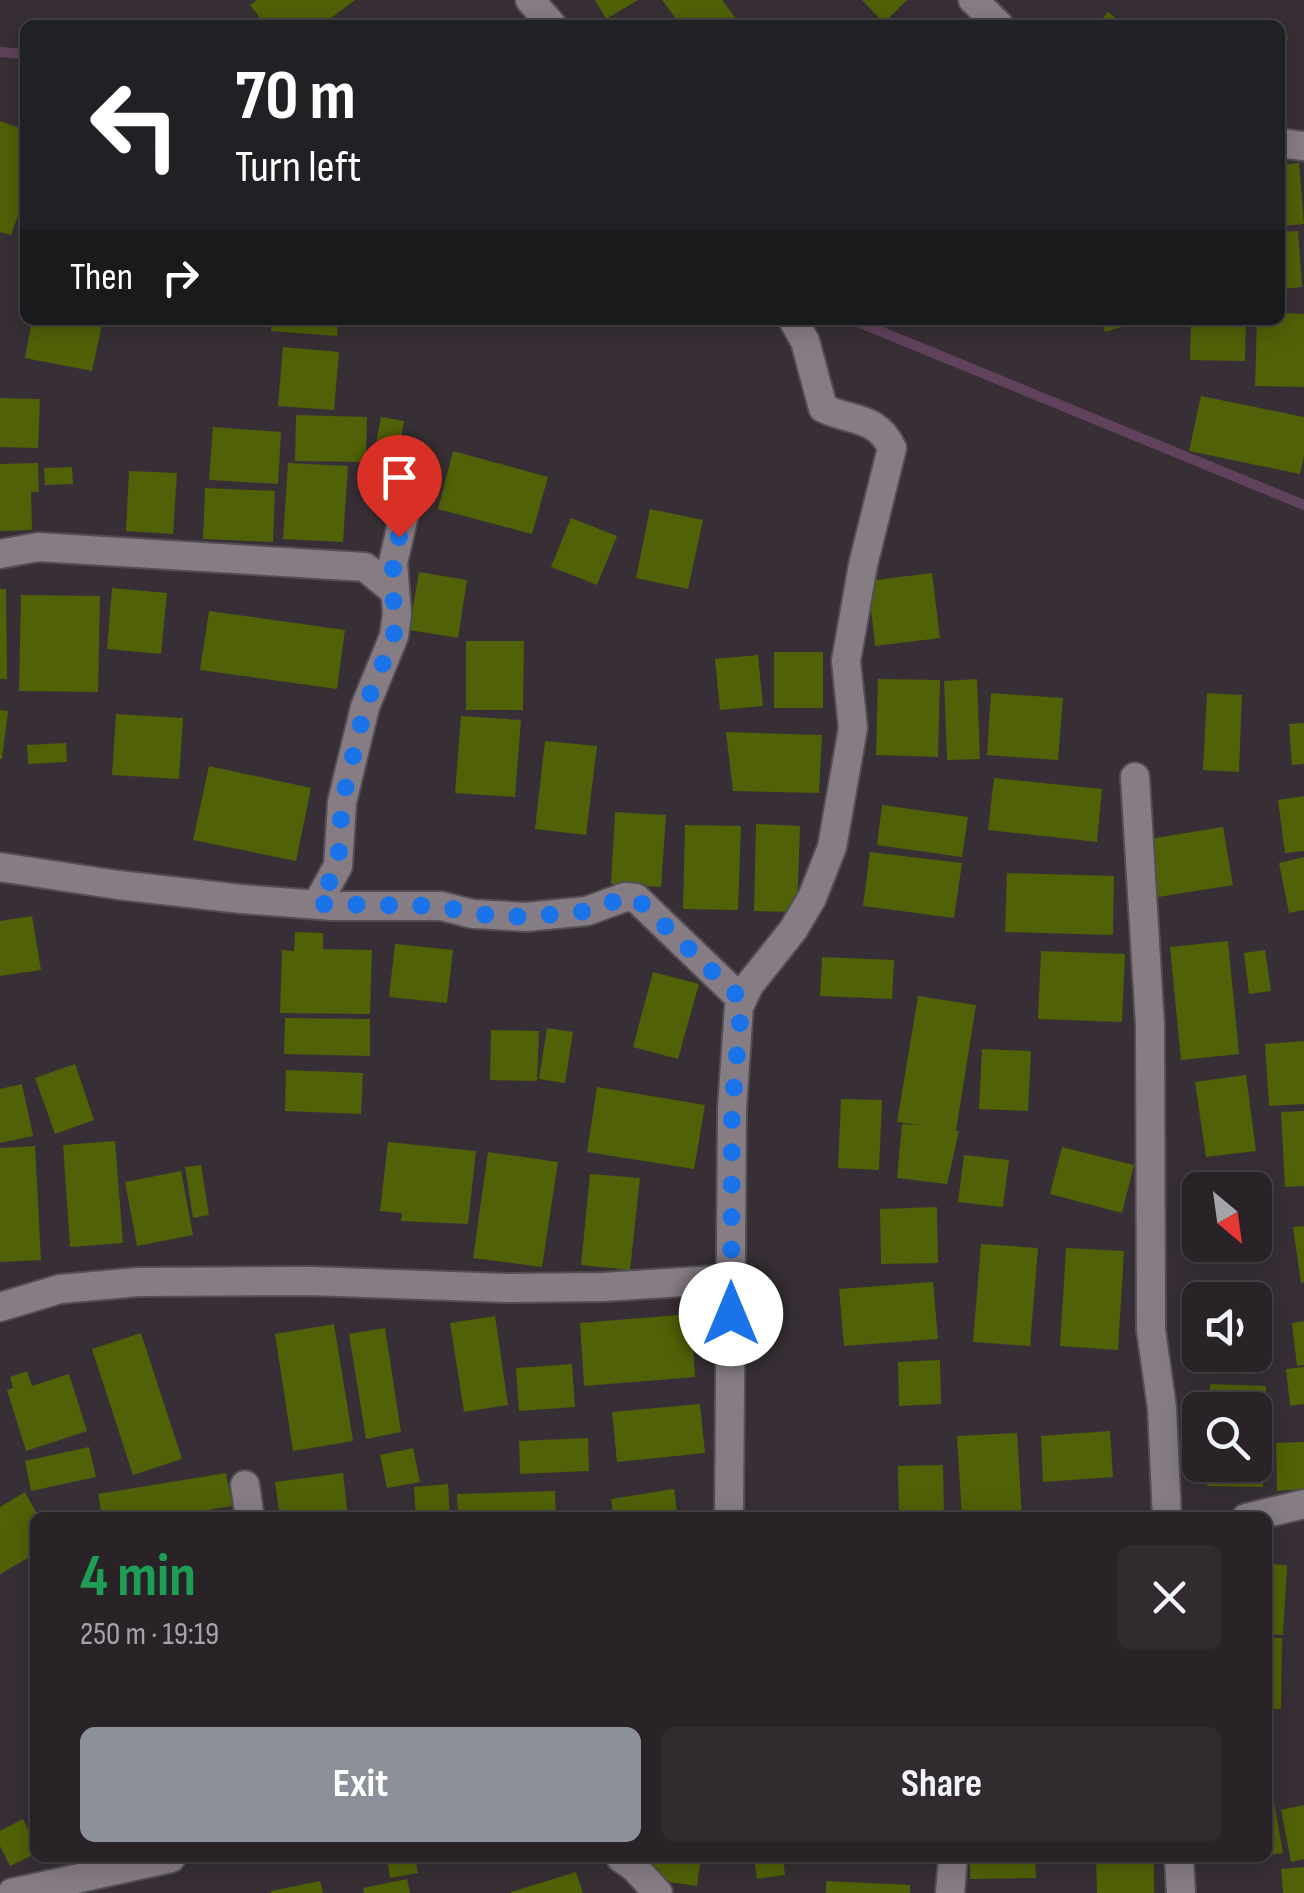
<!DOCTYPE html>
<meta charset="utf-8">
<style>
:root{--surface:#292328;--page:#312b30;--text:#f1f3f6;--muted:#a5a4a8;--line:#454045;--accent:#8c9099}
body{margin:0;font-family:"Sofia Sans Condensed",sans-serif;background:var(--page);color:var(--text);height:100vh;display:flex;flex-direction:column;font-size:38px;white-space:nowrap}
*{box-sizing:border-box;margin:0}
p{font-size:32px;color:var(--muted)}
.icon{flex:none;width:55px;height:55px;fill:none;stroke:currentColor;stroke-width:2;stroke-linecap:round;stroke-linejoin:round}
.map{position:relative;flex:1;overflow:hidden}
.sheet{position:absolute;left:30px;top:1512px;width:1242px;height:350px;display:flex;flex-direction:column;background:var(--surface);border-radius:15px;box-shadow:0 5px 25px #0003,0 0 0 2px var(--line)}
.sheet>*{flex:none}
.guide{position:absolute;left:20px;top:20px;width:1265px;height:305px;border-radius:15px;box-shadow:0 5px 25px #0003,0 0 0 2px var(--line);background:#202124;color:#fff;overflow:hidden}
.needle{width:65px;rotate:151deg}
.tools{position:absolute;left:1182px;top:1172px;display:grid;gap:20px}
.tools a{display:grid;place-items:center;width:90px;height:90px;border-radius:15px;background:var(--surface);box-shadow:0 5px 25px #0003,0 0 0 2px var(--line);font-size:50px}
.pin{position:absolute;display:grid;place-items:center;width:85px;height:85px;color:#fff;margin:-102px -42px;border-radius:50% 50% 50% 0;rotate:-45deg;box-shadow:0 0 10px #0007}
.pin .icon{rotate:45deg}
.me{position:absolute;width:110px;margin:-55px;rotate:0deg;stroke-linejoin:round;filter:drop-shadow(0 0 8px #0008)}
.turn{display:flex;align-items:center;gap:35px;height:210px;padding:0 50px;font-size:45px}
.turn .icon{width:130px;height:130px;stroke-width:2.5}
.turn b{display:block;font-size:70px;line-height:85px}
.then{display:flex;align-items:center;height:95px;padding:0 50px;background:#0003;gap:20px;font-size:38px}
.round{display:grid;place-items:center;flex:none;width:105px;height:105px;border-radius:15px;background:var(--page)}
.overview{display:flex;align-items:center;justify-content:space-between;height:170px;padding:0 50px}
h1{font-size:60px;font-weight:700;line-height:75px;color:#1e9e55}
.primary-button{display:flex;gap:20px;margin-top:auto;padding:20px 50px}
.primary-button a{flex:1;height:115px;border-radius:15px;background:var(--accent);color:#fff;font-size:40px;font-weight:700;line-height:115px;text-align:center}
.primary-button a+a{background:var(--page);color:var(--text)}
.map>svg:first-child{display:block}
</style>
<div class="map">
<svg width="1304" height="1893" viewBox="0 0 1304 1893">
<rect width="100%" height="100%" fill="#372f35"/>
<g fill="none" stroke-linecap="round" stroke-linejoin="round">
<g stroke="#60425d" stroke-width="10">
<polyline points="0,52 25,54"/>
<polyline points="853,320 1304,505"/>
</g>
</g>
<g fill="#506107">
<polygon points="257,0 355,0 322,25 265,25 250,5"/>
<polygon points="595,0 638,0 606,19"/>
<polygon points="662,0 722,0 741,25 681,25"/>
<polygon points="862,0 907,0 884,23"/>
<polygon points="1108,12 1125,25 1098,25"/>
<polygon points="1280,34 1288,36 1282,69 1280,69"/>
<polygon points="0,121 25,130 25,196 11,235 0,232"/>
<polygon points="1299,163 1304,224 1280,226 1280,165"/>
<polygon points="1298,231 1302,287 1280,289 1280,232"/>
<polygon points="1280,313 1304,314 1304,387 1255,386 1257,320 1280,320"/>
<polygon points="32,320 103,320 92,371 25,358"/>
<polygon points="272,320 338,320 337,336 271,331"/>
<polygon points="1101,320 1140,320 1140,321 1105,332"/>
<polygon points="1191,320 1246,320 1245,361 1190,360"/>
<polygon points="283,347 339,352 334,410 278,406"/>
<polygon points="1201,396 1304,417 1304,456 1300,474 1189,451"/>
<polygon points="0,398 40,399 38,448 0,447"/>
<polygon points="296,415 367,417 366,462 295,461"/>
<polygon points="381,417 404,421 396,463 373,459"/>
<polygon points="213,427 281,432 278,484 209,480"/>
<polygon points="453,451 548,477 532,534 438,509"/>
<polygon points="38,463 39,492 31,492 32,530 0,531 0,464"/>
<polygon points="288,463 348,466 343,542 283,539"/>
<polygon points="72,467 73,484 45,485 44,468"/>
<polygon points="129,471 177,473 173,534 126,531"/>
<polygon points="205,488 275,491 273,542 203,539"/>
<polygon points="650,509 703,520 688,589 636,578"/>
<polygon points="571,518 617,536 597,585 551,567"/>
<polygon points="419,572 467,580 458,638 409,630"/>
<polygon points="932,573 940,638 875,646 868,581"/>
<polygon points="112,588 167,593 161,654 107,649"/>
<polygon points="0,589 6,589 7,679 0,679"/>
<polygon points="21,595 100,596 98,692 19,691"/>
<polygon points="209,611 345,630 337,689 200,670"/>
<polygon points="466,641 524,641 523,710 466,710"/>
<rect x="774" y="652" width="49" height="56"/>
<polygon points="758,655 763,706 720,710 715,659"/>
<polygon points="878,679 940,680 938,757 876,755"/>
<polygon points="977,679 980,759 947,760 944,681"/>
<polygon points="991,693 1063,698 1058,760 987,755"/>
<polygon points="1207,693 1242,695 1239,772 1203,770"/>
<polygon points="0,710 8,711 2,759 0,759"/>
<polygon points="116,714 183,718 179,779 112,775"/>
<polygon points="461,716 521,720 515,797 455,793"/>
<polygon points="1304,723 1304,764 1292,765 1289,724"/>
<polygon points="726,732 822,735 819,793 733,791"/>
<polygon points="545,741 597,746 586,835 535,829"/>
<polygon points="66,743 67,762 28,764 27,745"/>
<polygon points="209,766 311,788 296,861 193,840"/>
<polygon points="994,778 1102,789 1097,842 988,830"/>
<polygon points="1304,796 1304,851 1285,853 1278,800"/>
<polygon points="882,805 968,817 962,857 877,845"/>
<polygon points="615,812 666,815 661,887 611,884"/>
<polygon points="756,824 800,826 797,912 754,911"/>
<polygon points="685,825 741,826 738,910 683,909"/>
<polygon points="1223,827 1233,885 1158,897 1149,839"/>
<polygon points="870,852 962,863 954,918 863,906"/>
<polygon points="1304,857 1304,910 1289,913 1279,863"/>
<polygon points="1007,873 1114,876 1113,935 1005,932"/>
<polygon points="32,916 41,970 0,976 0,921"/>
<polygon points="295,932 323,933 323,949 372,950 370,1014 280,1013 282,950 294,951"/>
<polygon points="1228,941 1239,1054 1181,1060 1170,947"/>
<polygon points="395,944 453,950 447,1003 389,997"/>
<polygon points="1265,950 1271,991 1249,994 1244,953"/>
<polygon points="1041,951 1125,954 1122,1022 1038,1019"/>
<polygon points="822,957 894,960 892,999 820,996"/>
<polygon points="653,972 699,984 678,1059 633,1047"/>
<polygon points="918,996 976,1005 956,1131 959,1131 947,1184 897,1178 902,1124 921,1125 897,1122"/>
<polygon points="285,1018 370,1019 370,1056 284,1054"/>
<polygon points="547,1028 573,1032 565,1083 539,1079"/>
<polygon points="491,1030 539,1031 537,1081 490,1080"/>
<polygon points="1304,1041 1304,1104 1269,1106 1265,1044"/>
<polygon points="982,1049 1031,1051 1028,1111 979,1109"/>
<polygon points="75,1064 94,1120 55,1134 35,1078"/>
<polygon points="286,1070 363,1073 361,1114 285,1111"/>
<polygon points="1246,1075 1256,1151 1206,1157 1195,1082"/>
<polygon points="22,1084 33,1136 0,1143 0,1089"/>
<polygon points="597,1087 705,1105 694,1169 587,1152"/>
<polygon points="841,1099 882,1100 879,1170 838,1168"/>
<polygon points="1304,1111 1304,1186 1285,1187 1281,1112"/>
<polygon points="115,1141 123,1243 70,1247 63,1145"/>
<polygon points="388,1142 476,1151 468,1224 401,1221 402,1213 380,1211"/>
<polygon points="35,1146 41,1260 0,1262 0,1148"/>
<polygon points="1062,1147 1134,1165 1122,1213 1050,1194"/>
<polygon points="488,1152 558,1162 542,1267 473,1258"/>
<polygon points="964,1155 1009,1160 1003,1207 958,1202"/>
<polygon points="201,1165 209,1215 193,1218 185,1167"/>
<polygon points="181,1171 193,1235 137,1246 125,1182"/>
<polygon points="590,1174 640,1178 630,1270 581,1265"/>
<polygon points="937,1207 938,1263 881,1264 880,1209"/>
<polygon points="1304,1226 1304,1282 1301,1283 1293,1227"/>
<polygon points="981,1244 1038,1248 1030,1346 973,1342"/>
<polygon points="1066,1248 1124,1251 1118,1350 1060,1346"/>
<polygon points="933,1282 938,1339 844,1346 839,1289"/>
<polygon points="691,1314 695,1377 584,1386 580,1323"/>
<polygon points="495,1316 508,1405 464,1412 450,1323"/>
<polygon points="1304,1321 1304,1365 1297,1366 1292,1323"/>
<polygon points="334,1324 353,1441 293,1451 275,1334"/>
<polygon points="385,1328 401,1432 366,1439 349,1334"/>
<polygon points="141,1333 182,1459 133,1475 92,1349"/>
<polygon points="940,1360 941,1404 899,1406 898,1362"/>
<polygon points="572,1364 575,1407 519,1411 516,1368"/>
<polygon points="1304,1367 1304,1404 1290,1406 1286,1369"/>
<polygon points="27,1371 32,1386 69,1374 87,1431 26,1451 7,1390 13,1388 10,1377"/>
<polygon points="1210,1384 1266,1386 1263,1487 1207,1486 1208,1465 1255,1465 1255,1410 1209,1410"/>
<polygon points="700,1404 705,1453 617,1462 612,1412"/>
<polygon points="1110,1431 1113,1477 1043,1482 1041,1436"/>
<polygon points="1017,1433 1022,1518 962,1518 957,1436"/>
<polygon points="588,1438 589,1471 520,1474 519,1441"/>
<polygon points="1304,1442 1304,1489 1277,1491 1276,1443"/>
<polygon points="89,1447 96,1477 31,1491 25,1461"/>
<polygon points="413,1448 420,1482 387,1488 380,1455"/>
<polygon points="943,1465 944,1518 899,1518 898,1466"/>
<polygon points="226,1473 232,1506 159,1518 102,1518 98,1494"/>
<polygon points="343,1473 348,1518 280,1518 275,1482"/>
<polygon points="448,1484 450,1518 416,1518 414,1487"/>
<polygon points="674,1489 678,1518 614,1518 611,1499"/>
<polygon points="555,1491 556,1518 458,1518 457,1494"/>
<polygon points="25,1492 39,1518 35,1518 35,1554 0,1574 0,1507"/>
<polygon points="1268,1564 1287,1565 1283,1635 1268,1634"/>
<polygon points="1268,1638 1282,1638 1281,1709 1268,1709"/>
<polygon points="1273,1797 1283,1853 1268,1855 1268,1798"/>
<polygon points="1304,1805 1304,1859 1291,1862 1281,1810"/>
<polygon points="23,1819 35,1844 35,1854 10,1866 0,1846 0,1831"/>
<polygon points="387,1858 415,1858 418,1873 390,1878"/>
<polygon points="650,1858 701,1858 697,1886 647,1879"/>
<polygon points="754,1858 783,1858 785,1875 757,1879"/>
<polygon points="970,1858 1035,1858 1036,1878 970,1879"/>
<polygon points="1096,1858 1154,1858 1154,1893 1097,1893"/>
<polygon points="1304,1867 1304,1893 1283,1893 1281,1869"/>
<polygon points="576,1872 583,1893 511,1893 511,1892"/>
<polygon points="407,1879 410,1893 364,1893 363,1888"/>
<polygon points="320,1881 323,1893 271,1893 271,1891"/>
<polygon points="826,1881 910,1885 910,1893 826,1893"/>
</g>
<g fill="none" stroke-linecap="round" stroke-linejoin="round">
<defs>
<g id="minor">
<polyline points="530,0 552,25"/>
<polyline points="973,0 999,25"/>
<polyline points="1280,143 1304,146"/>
<polyline points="0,554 38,547 365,567 394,591"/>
<polyline points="1135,777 1150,1025 1151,1330 1162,1408 1167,1518"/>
<polyline points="0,867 118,885 241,899 333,906 441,906 473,914 526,917 587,911 625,897 636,898 742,1000"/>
<polyline points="317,904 338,866 342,802 365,707 394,636 397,614 393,563 411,484"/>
<polyline points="0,1307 60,1289 138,1282 310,1281 506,1288 603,1287 731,1279"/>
<polyline points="245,1485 250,1518"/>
<path d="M729 1518 732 1109 739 1006 750 984 793 930 812 898 832 847 853 728 846 661 863 565 892 448C876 415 851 422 823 408L805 341 793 320"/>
<polyline points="1246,1518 1304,1504"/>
<polyline points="621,1858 635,1868 658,1893"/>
<polyline points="1179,1858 1181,1893"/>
<polyline points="12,1893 171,1858"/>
<polyline points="950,1893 953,1858"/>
</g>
</defs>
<use href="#minor" stroke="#544e53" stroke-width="32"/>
<use href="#minor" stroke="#867d84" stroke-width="28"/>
</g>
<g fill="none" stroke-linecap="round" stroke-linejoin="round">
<polyline stroke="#1a73e8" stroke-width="18" stroke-dasharray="0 32.4" points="399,537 393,563 394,636 365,707 342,802 338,866 317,904 441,906 473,914 526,917 588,911 626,897 636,898 742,1000 732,1109 731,1314"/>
</g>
</svg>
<div class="tools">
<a><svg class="needle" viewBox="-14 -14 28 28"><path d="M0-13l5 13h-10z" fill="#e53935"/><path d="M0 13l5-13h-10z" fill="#a5a4a8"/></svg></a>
<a><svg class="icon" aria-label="sound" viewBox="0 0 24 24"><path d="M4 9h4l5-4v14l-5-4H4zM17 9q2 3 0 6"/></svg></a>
<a><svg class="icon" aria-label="search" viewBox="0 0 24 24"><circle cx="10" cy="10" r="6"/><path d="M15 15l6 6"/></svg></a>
</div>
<div class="pin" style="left:399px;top:537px;background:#d93025"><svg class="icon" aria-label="arrive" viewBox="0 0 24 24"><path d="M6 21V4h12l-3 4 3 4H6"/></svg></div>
<svg class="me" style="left:731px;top:1314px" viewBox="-20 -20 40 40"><circle r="19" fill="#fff"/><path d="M0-13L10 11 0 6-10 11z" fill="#1a73e8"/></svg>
<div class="guide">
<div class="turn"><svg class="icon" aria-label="left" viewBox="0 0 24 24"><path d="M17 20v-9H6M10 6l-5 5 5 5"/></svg><div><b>70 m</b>Turn left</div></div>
<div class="then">Then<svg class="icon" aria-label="right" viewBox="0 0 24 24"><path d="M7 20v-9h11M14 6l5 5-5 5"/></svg></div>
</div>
<section class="sheet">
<div class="overview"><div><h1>4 min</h1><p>250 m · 19:19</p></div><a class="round"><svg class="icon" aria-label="close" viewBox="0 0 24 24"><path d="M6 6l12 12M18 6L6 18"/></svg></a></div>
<div class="primary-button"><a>Exit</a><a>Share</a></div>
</section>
</div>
